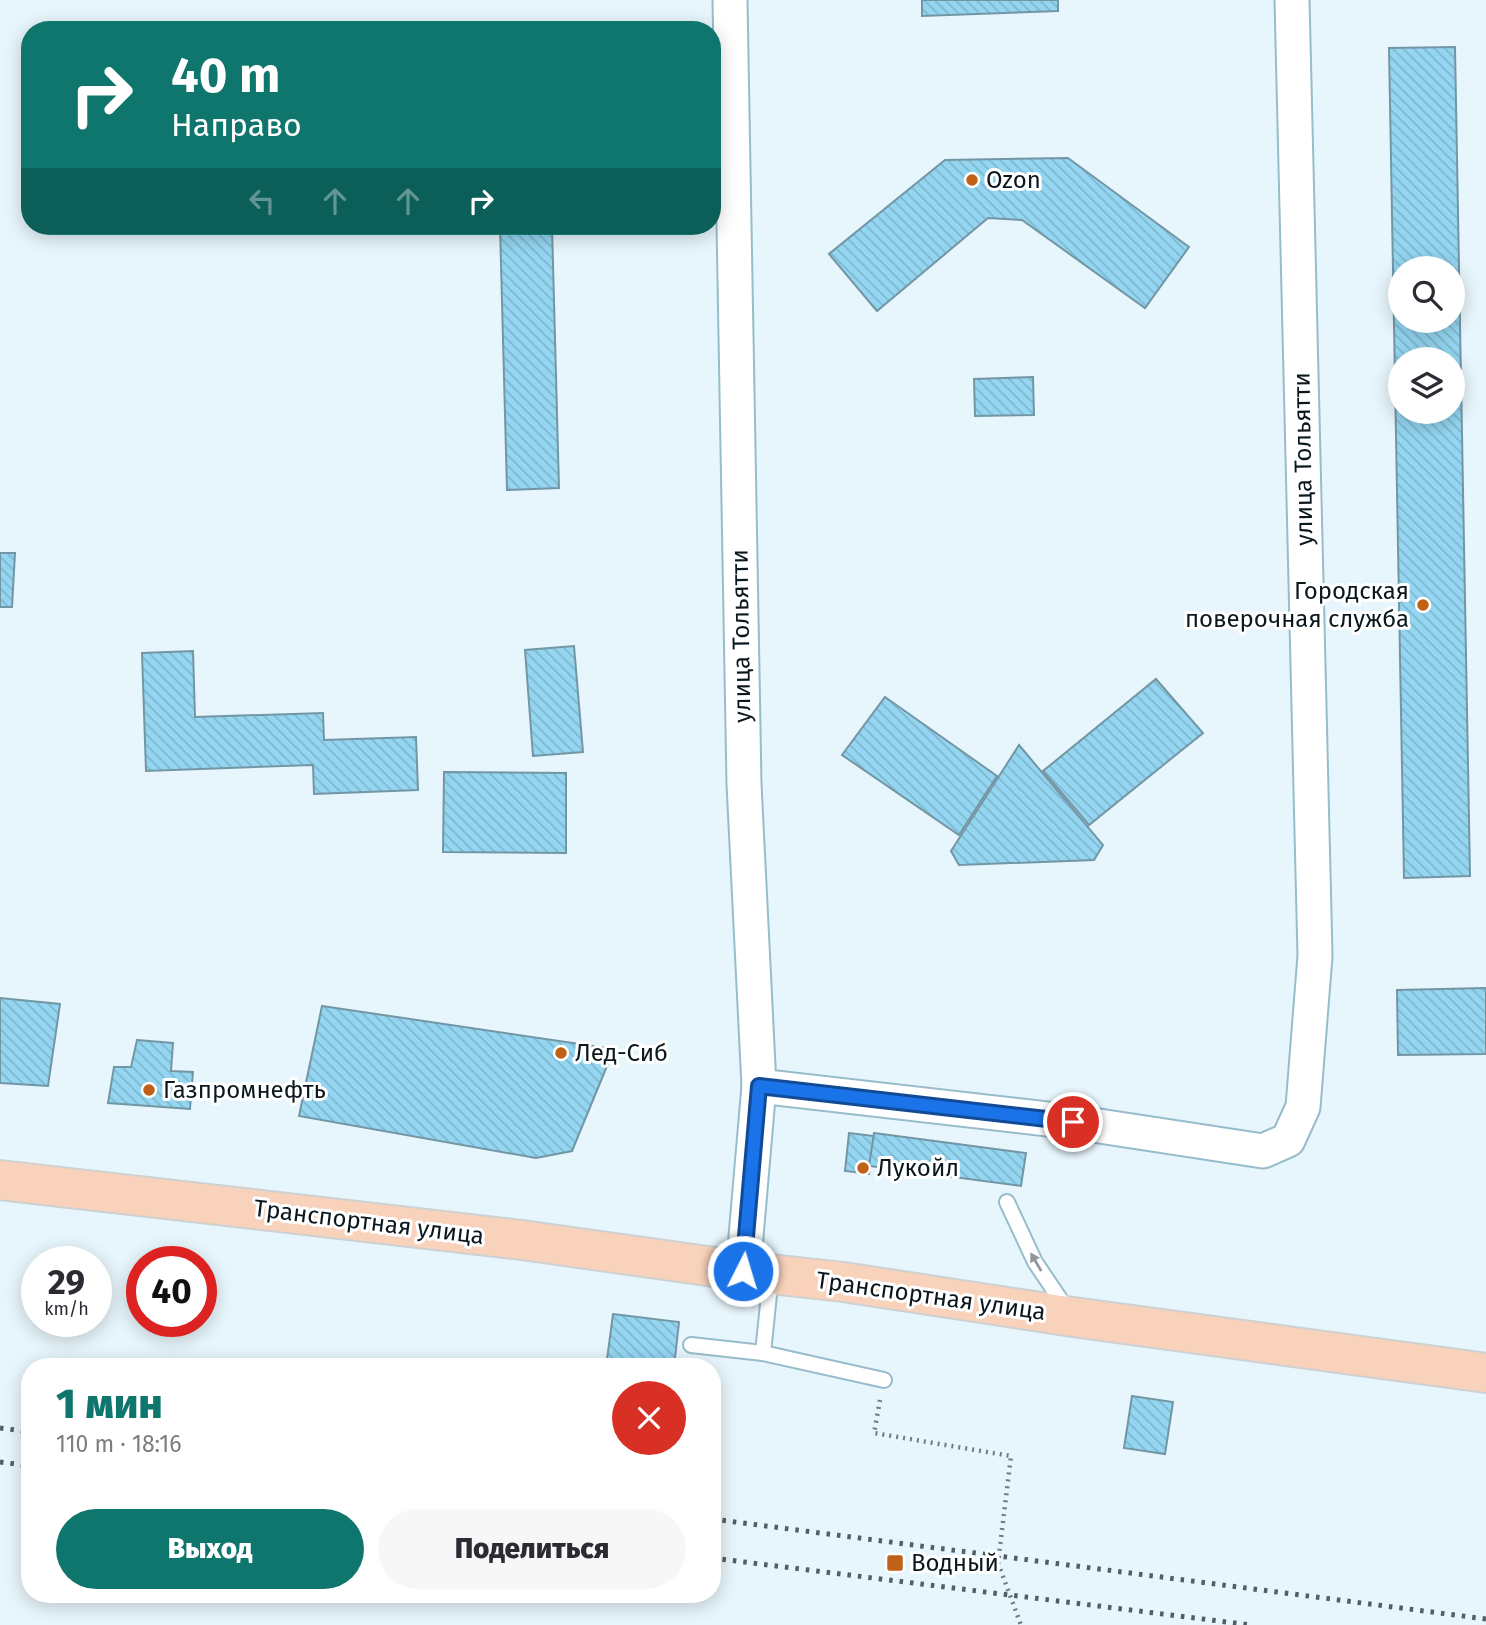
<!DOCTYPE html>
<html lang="ru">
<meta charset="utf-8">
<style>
:root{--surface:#fff;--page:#f7f7f7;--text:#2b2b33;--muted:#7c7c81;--accent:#0f766e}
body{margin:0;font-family:"Fira Sans",sans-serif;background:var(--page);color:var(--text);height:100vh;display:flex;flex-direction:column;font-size:26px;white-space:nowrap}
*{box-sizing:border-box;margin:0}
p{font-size:23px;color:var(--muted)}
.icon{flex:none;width:38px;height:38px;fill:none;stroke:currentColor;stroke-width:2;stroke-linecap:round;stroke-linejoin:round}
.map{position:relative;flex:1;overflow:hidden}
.sheet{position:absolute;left:21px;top:1358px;width:700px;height:245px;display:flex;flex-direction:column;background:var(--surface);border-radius:28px;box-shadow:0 4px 18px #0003}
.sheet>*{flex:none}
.guide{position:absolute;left:21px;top:21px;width:700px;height:214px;border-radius:28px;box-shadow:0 4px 18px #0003;background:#0f766e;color:#fff;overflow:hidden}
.controls{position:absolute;left:1388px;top:256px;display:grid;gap:14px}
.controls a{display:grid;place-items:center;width:77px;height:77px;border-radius:50%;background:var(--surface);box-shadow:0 4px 18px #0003;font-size:35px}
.speed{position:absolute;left:21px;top:1246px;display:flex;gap:14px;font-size:35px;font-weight:700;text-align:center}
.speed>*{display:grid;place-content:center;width:91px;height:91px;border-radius:50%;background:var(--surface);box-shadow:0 4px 18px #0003;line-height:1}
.speed small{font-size:18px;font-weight:400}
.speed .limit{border:10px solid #d22;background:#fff;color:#111}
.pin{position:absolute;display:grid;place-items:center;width:60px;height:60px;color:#fff;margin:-30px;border:4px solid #fff;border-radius:50%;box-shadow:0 2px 7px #0007}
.me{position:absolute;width:77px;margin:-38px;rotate:5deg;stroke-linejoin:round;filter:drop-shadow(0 0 5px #0008)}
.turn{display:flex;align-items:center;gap:24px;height:147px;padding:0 35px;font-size:32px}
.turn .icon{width:91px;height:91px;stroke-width:2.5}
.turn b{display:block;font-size:49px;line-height:60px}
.lanes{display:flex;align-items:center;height:66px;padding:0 35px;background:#0003;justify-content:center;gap:35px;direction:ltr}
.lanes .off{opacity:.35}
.round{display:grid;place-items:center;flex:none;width:74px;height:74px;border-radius:37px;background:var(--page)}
.overview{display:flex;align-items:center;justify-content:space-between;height:119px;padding:0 35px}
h1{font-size:42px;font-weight:800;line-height:52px;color:var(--accent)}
.primary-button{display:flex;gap:14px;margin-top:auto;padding:14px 35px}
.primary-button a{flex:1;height:80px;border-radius:42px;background:var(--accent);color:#fff;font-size:28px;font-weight:800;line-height:80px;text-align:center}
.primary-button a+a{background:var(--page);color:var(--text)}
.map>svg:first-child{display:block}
</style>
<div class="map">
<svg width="1486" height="1625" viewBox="0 0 1486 1625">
<defs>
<pattern id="building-back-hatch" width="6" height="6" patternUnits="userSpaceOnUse" patternTransform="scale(1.75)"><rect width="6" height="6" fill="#94d6f1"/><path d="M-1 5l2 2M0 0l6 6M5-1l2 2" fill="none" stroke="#7eb7ce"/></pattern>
</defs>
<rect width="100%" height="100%" fill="#e7f6fc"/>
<g fill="url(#building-back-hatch)" stroke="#7396a5" stroke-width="2" fill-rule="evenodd">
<polygon points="922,0 1058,0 1058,11 922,16"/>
<path d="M1455 47 1470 876 1404 878 1389 48ZM1400 268H1452V320H1400ZM1400 359H1452V411H1400Z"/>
<polygon points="1068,158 1189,247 1145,308 1022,220 988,218 877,311 829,254 945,160"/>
<polygon points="500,226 552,226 559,488 507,490"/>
<polygon points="1033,377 1034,415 975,416 974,379"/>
<polygon points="0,553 15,553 12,607 0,607"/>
<polygon points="574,646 583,752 533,756 525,650"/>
<polygon points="193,651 195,717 323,713 324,740 416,737 418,790 314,794 313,765 146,771 142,653"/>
<polygon points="1156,679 1203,733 1089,825 1043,771"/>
<polygon points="885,697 997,776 959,835 842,755"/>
<polygon points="1019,745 1103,845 1094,860 959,865 951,851"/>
<polygon points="444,772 566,773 566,853 443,852"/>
<polygon points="1486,988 1486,1054 1398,1055 1397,990"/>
<polygon points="0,998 60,1004 48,1086 0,1083"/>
<polygon points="322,1006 614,1049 572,1151 536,1158 299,1116"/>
<polygon points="137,1040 173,1043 171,1071 193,1072 190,1109 108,1103 114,1067 131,1067"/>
<polygon points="849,1133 874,1136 869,1174 845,1171"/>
<polygon points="874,1133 1026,1153 1021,1186 869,1166"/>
<polygon points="613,1314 679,1322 674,1367 606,1367"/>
<polygon points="1132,1396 1173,1402 1165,1454 1124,1448"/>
</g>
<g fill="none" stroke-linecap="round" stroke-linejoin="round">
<defs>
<g id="service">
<polyline points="1007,1202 1035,1262 1068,1311"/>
<polyline points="691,1345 763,1353 884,1380"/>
<polyline points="763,1353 771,1275"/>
</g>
<g id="tertiary">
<polyline points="730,0 744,784 759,1086 743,1271"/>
<polyline points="759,1086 1073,1122 1263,1151 1288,1140 1303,1107 1315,956 1292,0"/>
</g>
<polyline id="primary" points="0,1180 522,1240 743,1271 843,1282 1073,1317 1486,1373"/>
</defs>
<use href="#service" stroke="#97bccb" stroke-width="18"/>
<use href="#tertiary" stroke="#97bccb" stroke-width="37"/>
<use href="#primary" stroke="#ced1d2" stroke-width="42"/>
<polyline stroke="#6e7d83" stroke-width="4.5" stroke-dasharray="2 5" stroke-linecap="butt" points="880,1400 874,1433 1011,1456 998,1563 1021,1625"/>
<use href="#service" stroke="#fff" stroke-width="14"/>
<use href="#tertiary" stroke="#fff" stroke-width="33"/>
<use href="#primary" stroke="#f8d2bb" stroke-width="38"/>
<g stroke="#515f65" stroke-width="5" stroke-dasharray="3.5 7" stroke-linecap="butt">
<polyline points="0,1428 30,1432"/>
<polyline points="0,1462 30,1466"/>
<polyline points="712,1519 1486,1619"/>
<polyline points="712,1558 1251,1625"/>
</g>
</g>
<defs><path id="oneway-solid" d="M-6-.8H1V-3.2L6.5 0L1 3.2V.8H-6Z" transform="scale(1.75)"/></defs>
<use fill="#91979a" href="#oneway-solid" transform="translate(1036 1262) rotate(-120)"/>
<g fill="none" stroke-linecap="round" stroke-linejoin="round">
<defs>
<polyline id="route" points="743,1271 759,1086 1073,1122"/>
</defs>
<use href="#route" stroke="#114b97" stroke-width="18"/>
<use href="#route" stroke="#1a73e8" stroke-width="12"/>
</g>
<g fill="#bf6116" stroke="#fff" stroke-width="2.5">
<circle cx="972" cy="180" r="7"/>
<circle cx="1423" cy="605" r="7"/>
<circle cx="561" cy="1053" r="7"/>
<circle cx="149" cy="1090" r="7"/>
<circle cx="863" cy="1168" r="7"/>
<rect x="886" y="1554" width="18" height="18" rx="3.5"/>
</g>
<g text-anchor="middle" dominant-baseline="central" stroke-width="6" stroke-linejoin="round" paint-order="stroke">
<g font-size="24" fill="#0a181e" stroke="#fff" text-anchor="start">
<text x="986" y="180">Ozon</text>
<text x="1409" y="591" text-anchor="end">Городская<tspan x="1409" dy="28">поверочная служба</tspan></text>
<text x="575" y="1053">Лед-Сиб</text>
<text x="163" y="1090">Газпромнефть</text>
<text x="877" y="1168">Лукойл</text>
<text x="911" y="1563">Водный</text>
</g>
<g font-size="24" fill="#0a181e" stroke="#fff">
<text transform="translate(1303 459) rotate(-91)">улица Тольятти</text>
<text transform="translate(741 636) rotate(-91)">улица Тольятти</text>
<text transform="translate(369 1222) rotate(7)">Транспортная улица</text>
<text transform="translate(931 1296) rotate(8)">Транспортная улица</text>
</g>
</g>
</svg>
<div class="controls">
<a><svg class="icon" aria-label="search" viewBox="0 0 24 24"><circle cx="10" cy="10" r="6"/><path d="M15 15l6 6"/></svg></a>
<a><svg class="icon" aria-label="layers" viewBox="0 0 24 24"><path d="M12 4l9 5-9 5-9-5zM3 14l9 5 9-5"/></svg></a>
</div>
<div class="speed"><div>29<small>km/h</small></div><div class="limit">40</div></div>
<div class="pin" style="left:1073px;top:1122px;background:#d93025"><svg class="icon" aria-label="arrive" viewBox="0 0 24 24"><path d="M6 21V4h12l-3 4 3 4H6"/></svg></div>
<svg class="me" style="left:743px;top:1271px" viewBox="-20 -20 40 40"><circle r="17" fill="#1a73e8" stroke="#fff" stroke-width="3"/><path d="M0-11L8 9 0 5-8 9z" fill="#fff"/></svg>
<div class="guide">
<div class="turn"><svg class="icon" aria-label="right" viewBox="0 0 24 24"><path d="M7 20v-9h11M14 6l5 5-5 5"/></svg><div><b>40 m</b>Направо</div></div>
<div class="lanes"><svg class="icon off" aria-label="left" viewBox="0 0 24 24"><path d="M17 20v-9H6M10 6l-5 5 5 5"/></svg><svg class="icon off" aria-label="ahead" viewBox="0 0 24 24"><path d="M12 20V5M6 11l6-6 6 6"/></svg><svg class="icon off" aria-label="ahead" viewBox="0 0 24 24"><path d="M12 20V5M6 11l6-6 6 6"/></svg><svg class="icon" aria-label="right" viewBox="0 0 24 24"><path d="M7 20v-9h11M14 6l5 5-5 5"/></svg></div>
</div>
<section class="sheet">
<div class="overview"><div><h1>1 мин</h1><p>110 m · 18:16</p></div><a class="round" style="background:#d93025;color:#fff"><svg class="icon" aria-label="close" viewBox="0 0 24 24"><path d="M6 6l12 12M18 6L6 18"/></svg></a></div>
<div class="primary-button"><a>Выход</a><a>Поделиться</a></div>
</section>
</div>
